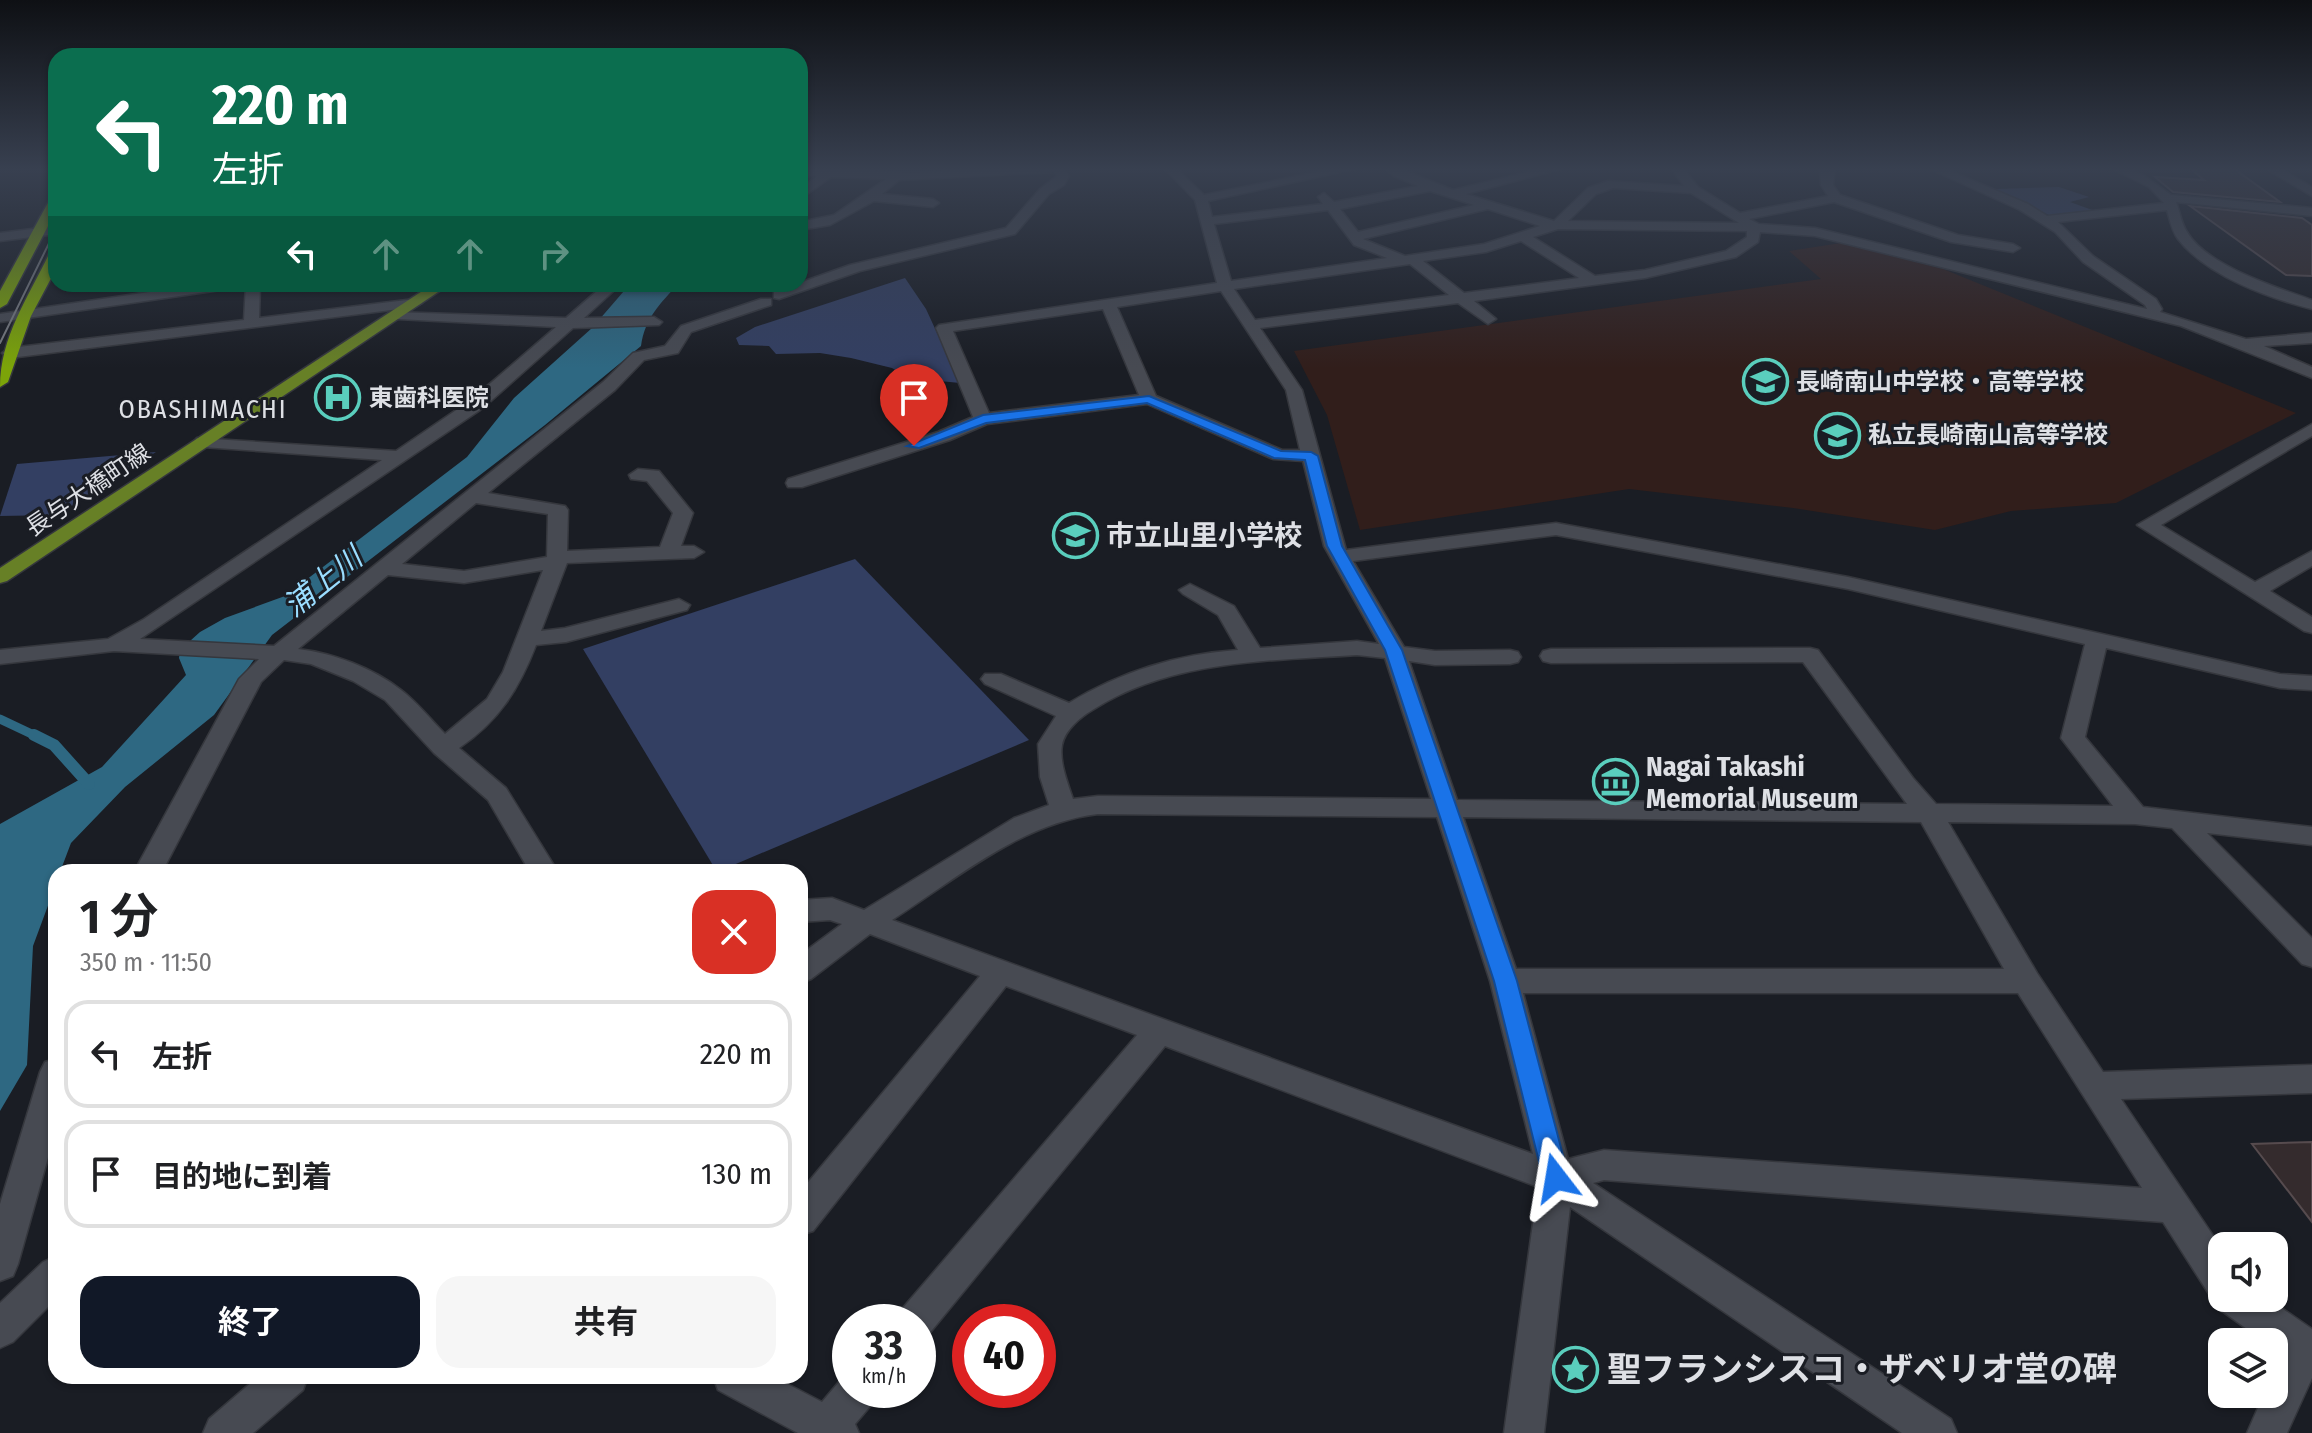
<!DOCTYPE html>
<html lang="ja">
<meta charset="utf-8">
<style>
:root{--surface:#fff;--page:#f6f6f6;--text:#202124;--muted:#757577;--line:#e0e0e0;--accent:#111827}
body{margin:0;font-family:"Fira Sans Condensed","Noto Sans JP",sans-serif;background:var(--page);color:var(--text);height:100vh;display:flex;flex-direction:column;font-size:30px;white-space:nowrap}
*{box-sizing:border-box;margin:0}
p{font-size:26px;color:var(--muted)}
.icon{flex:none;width:44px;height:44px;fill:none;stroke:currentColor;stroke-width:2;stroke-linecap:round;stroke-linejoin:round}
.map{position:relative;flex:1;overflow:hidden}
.sheet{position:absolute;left:48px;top:864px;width:760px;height:520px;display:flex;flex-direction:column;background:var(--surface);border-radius:24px;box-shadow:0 2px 6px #0004}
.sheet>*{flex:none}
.top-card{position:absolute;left:48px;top:48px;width:760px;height:244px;border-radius:24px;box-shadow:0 2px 6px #0004;background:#0b6e4f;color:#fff;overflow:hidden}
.fabs{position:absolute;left:2208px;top:1232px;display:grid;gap:16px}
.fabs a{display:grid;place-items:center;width:80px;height:80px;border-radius:16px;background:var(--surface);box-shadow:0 2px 6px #0004;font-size:40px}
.speed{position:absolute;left:832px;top:1304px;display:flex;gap:16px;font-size:40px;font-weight:700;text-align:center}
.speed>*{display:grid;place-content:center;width:104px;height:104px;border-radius:50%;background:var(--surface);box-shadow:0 2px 6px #0004;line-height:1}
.speed small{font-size:20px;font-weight:400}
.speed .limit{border:12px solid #d22;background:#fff;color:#111}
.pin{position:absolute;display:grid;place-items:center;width:68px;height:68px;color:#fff;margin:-82px -34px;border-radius:50% 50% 50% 0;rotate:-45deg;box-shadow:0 0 8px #0007}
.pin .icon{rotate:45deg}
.me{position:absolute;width:88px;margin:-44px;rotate:346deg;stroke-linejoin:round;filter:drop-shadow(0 0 6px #0008)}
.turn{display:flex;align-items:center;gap:28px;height:168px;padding:0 32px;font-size:36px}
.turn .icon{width:104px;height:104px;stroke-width:2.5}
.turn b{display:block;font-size:56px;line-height:68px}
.lanes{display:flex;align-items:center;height:76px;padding:0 32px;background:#0003;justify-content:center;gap:40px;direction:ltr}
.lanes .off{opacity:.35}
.round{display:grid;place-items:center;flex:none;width:84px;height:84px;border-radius:24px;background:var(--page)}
.head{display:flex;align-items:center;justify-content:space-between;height:136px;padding:0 32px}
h1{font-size:48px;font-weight:700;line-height:60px}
.primary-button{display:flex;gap:16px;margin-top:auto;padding:16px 32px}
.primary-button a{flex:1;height:92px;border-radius:24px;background:var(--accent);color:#fff;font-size:32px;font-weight:700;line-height:92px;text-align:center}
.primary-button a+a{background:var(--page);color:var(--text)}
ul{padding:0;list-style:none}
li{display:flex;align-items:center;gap:24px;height:108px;margin:0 16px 12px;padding:0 16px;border:4px solid var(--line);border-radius:24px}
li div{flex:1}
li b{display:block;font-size:30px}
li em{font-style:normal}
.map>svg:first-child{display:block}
</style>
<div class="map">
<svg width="2312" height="1433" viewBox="0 0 2312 1433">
<rect width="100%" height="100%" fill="#1a1d24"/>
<polygon fill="#311e1b" points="1841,243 1943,269 2296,413 2116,503 2011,511 1935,530 1793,508 1629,489 1360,530 1327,415 1294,351 1821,279 1789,251"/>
<g fill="#333f62">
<polygon points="2059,187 2089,197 2070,202 2095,211 2051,216 1996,189"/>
<polygon points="905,278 926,309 960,383 908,378 892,368 851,358 820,353 776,354 769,346 739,345 736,338 755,327"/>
<polygon points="156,452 58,515 0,516 17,464"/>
<polygon points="855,559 1029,740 717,872 583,649"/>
</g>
<path fill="#2e6882" d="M630 284H678C660 304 645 318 641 346L545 425 272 635 214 715 125 787 71 843 60 872H56V884L33 946 27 1065 0 1111V824L102 767 186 675 179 658 180 650 200 632 225 618 285 596 467 457 514 398 592 328Z"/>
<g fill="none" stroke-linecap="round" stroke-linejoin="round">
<polyline stroke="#2e6882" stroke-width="9" points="0,719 38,737"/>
<polyline stroke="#2e6882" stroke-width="12" points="34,735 54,745 89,784"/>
</g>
<g fill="#342b2d" stroke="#564b4e" stroke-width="2">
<polygon points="2190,168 2233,168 2280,202 2173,192 2155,177 2204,180"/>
<polygon points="2190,206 2302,218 2312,225 2312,276 2286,275"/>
<polygon points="2312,1142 2312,1222 2252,1144"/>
</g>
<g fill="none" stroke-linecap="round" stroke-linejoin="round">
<defs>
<g id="minor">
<polygon points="800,168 839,168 839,170 909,173 1063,168 1069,176 1064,185 1049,194 1015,234 860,271 779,299 774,298 774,292 850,265 1006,228 1040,189 1057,176 1054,172 899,180 882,194 933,199 939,203 933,207 874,201 830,225 800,230 800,222 834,215 886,179 831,177 800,199 800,189 817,176 800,176"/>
<path d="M1164 168H1176L1204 195 1337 168H1358L1208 201 1212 217 1323 204 1318 197 1324 193 1334 202 1418 186 1394 176 1385 168H1398L1453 190 1545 168H1564L1466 194 1554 221 1588 188 1608 181 1684 186 1671 168H1683L1698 187 1740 213 1828 196 1821 185 1820 170 1835 168 1833 185 1840 195 1958 235 2013 244 2020 248 2013 252 1951 242 1834 202 1749 219 1759 224 1815 228 2147 309 2145 305 2083 262 2055 232 2020 210 1928 168H1943L2028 204 2047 216 2164 203 2149 187 2111 168H2126L2143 175 2171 195 2312 208V216L2176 202C2180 212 2181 223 2187 232 2207 266 2276 287 2312 300V309C2268 298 2207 276 2178 239 2172 231 2170 221 2167 210L2058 222 2093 256 2156 299 2162 309 2160 312 2246 339 2312 333V343L2264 346 2312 367V378L2181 326 1815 236 1760 232 1758 242 1736 257 1645 278 1474 301 1496 319 1488 324 1458 303 1260 328 1302 390 1346 550 1556 523 1848 577 2280 674 2312 676V690L2280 688 2106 648 2085 737 2143 807 2312 827V845L2207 833 2312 938V967L2302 964 2172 828 2135 824 1948 822 2037 973 2103 1072 2312 1065V1093L2121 1099 2222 1249V1298H2267L2312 1329V1378L2287 1433H2247L2264 1394H2274V1373L2283 1354 2274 1348V1342H2265L2222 1311 2217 1297 2209 1294 2163 1222 1604 1180 1593 1183 1951 1419 1957 1433H1902L1570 1207 1544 1433H1504L1538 1187 1165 1046 928 1335 918 1339V1322H896L902 1309 1137 1035 1006 986 813 1231 800 1235V1192L980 976 870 934 811 979 800 983V955L842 924 830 920 800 922V900L832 898 864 910 1014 818 1049 805 1040 777 1038 744 1056 716 985 684 981 679 985 674H1001L1069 703C1120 672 1178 654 1238 650L1218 615 1183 594 1179 590 1190 584 1234 606 1260 648 1357 641 1379 644 1324 546 1303 461 1273 459 1147 404 987 424 950 440 802 487H788L786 483 788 479 938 432 973 417 936 328 939 325 1217 283 1195 200ZM1613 188 1691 193 1739 223 1568 221 1596 194ZM1430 191 1474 205 1358 232 1340 209ZM1488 209 1540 226 1484 244 1405 256 1363 239ZM1328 210 1354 245 1387 258 1231 281 1214 224ZM1558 229 1747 231V237L1726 251 1645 270 1595 276 1533 237ZM1521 241 1579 278 1464 293 1423 261 1486 252ZM1410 264 1449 295 1255 320 1234 289ZM1221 291 1286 390 1300 450H1282L1156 396 1117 307ZM1103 309 1139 395 989 413 953 331ZM1556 535 1848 589 2085 644 2061 738 2113 806 1936 804 1913 778 1818 650 1810 648 1551 649 1543 651 1540 656 1543 661 1551 663 1803 662 1907 804 1457 800 1409 661 1435 665 1510 664 1518 662 1521 657 1518 652 1510 650 1435 651 1404 647 1353 561ZM1357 655 1385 658 1431 799 1098 796 1073 799C1068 784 1059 762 1062 745 1065 729 1082 716 1094 709 1172 660 1267 661 1357 655ZM1098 814 1437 817 1490 981 1533 1154 892 920C956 879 1021 823 1098 814ZM1463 817 1921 822 2004 969H1516ZM1523 993H2018L2142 1188 1604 1150 1568 1159Z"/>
<polygon points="2265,168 2279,168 2312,187 2312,196"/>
<polygon points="56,226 56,234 0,241 0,233"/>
<polygon points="204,284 241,284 234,288 0,322 0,314"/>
<polygon points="246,284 260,284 259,318 415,299 422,303 415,307 10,358 2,353 10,348 244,320"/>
<path d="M605 284H621L584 318 654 317 662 322 659 325 573 328 483 408 140 639 274 646 603 382 633 353 665 346 681 326 761 299H771V305L691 332 678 353 644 360 615 390 488 493 565 506 568 510 567 551 660 547 673 513 647 481 631 479 629 475 638 469 659 471 693 513 681 546H694L704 552 694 558 567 563 541 631 565 628 679 599 690 605 687 610 566 642 536 645C519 689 499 721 459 748L506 788 558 872H530L488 800 434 753 385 700 353 681 311 664 284 660 261 682 162 872H134L239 679 259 659 114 651 0 664V650L108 639 144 619 382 460 203 447 194 442 197 438 396 451 471 400 556 327 398 319 393 318V312L566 318ZM476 503 548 514 547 557 464 571 402 564ZM543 570 503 672 487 699 445 734C431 720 417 702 401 690 373 668 333 653 298 649L388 575 464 583Z"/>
<polygon points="2312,424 2312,436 2161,525 2255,582 2312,551 2312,566 2270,591 2312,617 2312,633 2304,631 2137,525"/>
<polygon points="56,1059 56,1129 18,1264 13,1276 0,1281 0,1204 40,1072 45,1062"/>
<polygon points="56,1256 56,1299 13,1342 0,1348 0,1303 43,1262"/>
<polygon points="850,1374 850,1390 878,1390 872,1404 855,1424 859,1433 798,1433 718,1390 713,1376 772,1376 822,1402 844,1376"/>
<polygon points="259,1376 308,1376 303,1390 253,1433 203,1433 209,1419"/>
</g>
<polygon id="major" points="433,284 450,284 7,581 0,583 0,568"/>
<g id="highway">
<polygon points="56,195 56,211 7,304 0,308 0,291 50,199"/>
<path d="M56 250V269L31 316 8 382 0 387C0 337 28 298 49 254Z"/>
</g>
</defs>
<use href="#minor" stroke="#35373d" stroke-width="3"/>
<use href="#major" stroke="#35373d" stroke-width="3"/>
<use href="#highway" stroke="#35373d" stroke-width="3"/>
<use href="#minor" fill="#474a52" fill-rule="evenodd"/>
<use href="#major" fill="#678026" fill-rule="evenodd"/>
<use href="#highway" fill="#7ca409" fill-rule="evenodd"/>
<polyline stroke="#787b81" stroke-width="2" points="0,343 56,229"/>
</g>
<linearGradient id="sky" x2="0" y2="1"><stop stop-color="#0e1014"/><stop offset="0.46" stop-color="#384050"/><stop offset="1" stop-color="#384050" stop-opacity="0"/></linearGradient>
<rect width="2312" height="368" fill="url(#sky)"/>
<polygon fill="#1a73e8" stroke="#114b97" stroke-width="2" points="1149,396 1281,451 1311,452 1318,456 1342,546 1402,650 1517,981 1569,1178 1566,1186 1556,1190 1547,1186 1543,1178 1494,981 1385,650 1327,546 1305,460 1274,458 1147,403 986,423 919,448 907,446 983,415"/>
<defs>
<symbol id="school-ring" viewBox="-11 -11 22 22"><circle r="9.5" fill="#1a1d24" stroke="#5acebd" stroke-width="1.5"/><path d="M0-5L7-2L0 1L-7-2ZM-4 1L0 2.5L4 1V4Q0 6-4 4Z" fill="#5acebd"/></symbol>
<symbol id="hospital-ring" viewBox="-11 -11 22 22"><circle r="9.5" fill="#1a1d24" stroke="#5acebd" stroke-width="1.5"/><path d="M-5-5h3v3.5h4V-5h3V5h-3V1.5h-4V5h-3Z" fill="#5acebd"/></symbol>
<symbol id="museum-ring" viewBox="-11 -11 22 22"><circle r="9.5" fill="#1a1d24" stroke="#5acebd" stroke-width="1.5"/><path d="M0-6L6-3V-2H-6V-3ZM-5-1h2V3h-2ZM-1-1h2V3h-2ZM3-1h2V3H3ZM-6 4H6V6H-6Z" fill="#5acebd"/></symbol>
<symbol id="sight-ring" viewBox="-11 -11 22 22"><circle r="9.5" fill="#1a1d24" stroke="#5acebd" stroke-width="1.5"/><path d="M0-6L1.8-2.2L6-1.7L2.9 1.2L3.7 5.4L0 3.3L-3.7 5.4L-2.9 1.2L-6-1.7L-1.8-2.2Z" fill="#5acebd"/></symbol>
</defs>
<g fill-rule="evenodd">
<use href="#school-ring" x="1740" y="356" width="51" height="51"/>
<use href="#hospital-ring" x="312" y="372" width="51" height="51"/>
<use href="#school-ring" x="1812" y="410" width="51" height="51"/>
<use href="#school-ring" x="1050" y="510" width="51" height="51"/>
<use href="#museum-ring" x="1590" y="756" width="51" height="51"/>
<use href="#sight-ring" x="1550" y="1344" width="51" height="51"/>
</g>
<g text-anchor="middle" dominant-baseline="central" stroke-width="6" stroke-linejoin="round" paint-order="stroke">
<g font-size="24" font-weight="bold" fill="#dee0e5" stroke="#1a1d24" text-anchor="start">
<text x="1796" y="382">長崎南山中学校・高等学校</text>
<text x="369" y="398">東歯科医院</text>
<text x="1868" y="435">私立長崎南山高等学校</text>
</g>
<g font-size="24" fill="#dee0e5" stroke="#1a1d24">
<text transform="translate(88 490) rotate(-34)">長与大橋町線</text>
</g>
<g font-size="26" letter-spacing="2" fill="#dee0e5" stroke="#1a1d24">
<text x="203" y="409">OBASHIMACHI</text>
</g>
<g font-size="28" font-weight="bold" fill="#dee0e5" stroke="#1a1d24" text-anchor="start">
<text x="1106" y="535">市立山里小学校</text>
<text x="1646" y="766">Nagai Takashi<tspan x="1646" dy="32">Memorial Museum</tspan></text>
</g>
<g font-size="30" font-style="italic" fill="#9addff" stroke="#1a1d24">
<text transform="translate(323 582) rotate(-39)">浦上川</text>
</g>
<g font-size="34" font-weight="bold" fill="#dee0e5" stroke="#1a1d24" text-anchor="start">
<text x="1607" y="1369">聖フランシスコ・ザベリオ堂の碑</text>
</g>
</g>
</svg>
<div class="fabs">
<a><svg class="icon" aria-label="sound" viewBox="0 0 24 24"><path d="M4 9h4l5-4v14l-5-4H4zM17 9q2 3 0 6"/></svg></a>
<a><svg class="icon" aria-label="layers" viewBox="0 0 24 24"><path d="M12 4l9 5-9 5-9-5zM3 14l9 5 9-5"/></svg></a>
</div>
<div class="speed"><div>33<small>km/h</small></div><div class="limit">40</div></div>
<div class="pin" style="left:914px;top:446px;background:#d93025"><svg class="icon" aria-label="arrive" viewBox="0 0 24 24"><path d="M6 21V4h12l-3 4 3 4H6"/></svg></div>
<svg class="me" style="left:1556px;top:1178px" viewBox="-20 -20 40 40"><path d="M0-17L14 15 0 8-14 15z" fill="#1a73e8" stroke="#fff" stroke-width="4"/></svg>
<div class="top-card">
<div class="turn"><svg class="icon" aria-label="left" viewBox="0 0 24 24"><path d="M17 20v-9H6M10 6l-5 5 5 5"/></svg><div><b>220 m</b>左折</div></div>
<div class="lanes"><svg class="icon" aria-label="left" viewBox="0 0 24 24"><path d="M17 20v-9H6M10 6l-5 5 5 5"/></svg><svg class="icon off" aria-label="ahead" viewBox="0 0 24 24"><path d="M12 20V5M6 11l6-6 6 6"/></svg><svg class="icon off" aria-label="ahead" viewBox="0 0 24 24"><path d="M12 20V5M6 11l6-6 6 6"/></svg><svg class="icon off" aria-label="right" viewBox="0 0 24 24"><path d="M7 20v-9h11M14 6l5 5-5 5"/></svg></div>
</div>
<section class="sheet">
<div class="head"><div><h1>1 分</h1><p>350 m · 11:50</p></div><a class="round" style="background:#d93025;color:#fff"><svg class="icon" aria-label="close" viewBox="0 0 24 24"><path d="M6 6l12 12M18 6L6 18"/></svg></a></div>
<ul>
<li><svg class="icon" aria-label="left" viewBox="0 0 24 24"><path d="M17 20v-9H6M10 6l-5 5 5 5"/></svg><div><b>左折</b></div><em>220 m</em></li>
<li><svg class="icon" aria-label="arrive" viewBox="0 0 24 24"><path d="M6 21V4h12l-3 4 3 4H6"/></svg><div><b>目的地に到着</b></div><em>130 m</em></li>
</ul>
<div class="primary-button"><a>終了</a><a>共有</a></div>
</section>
</div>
